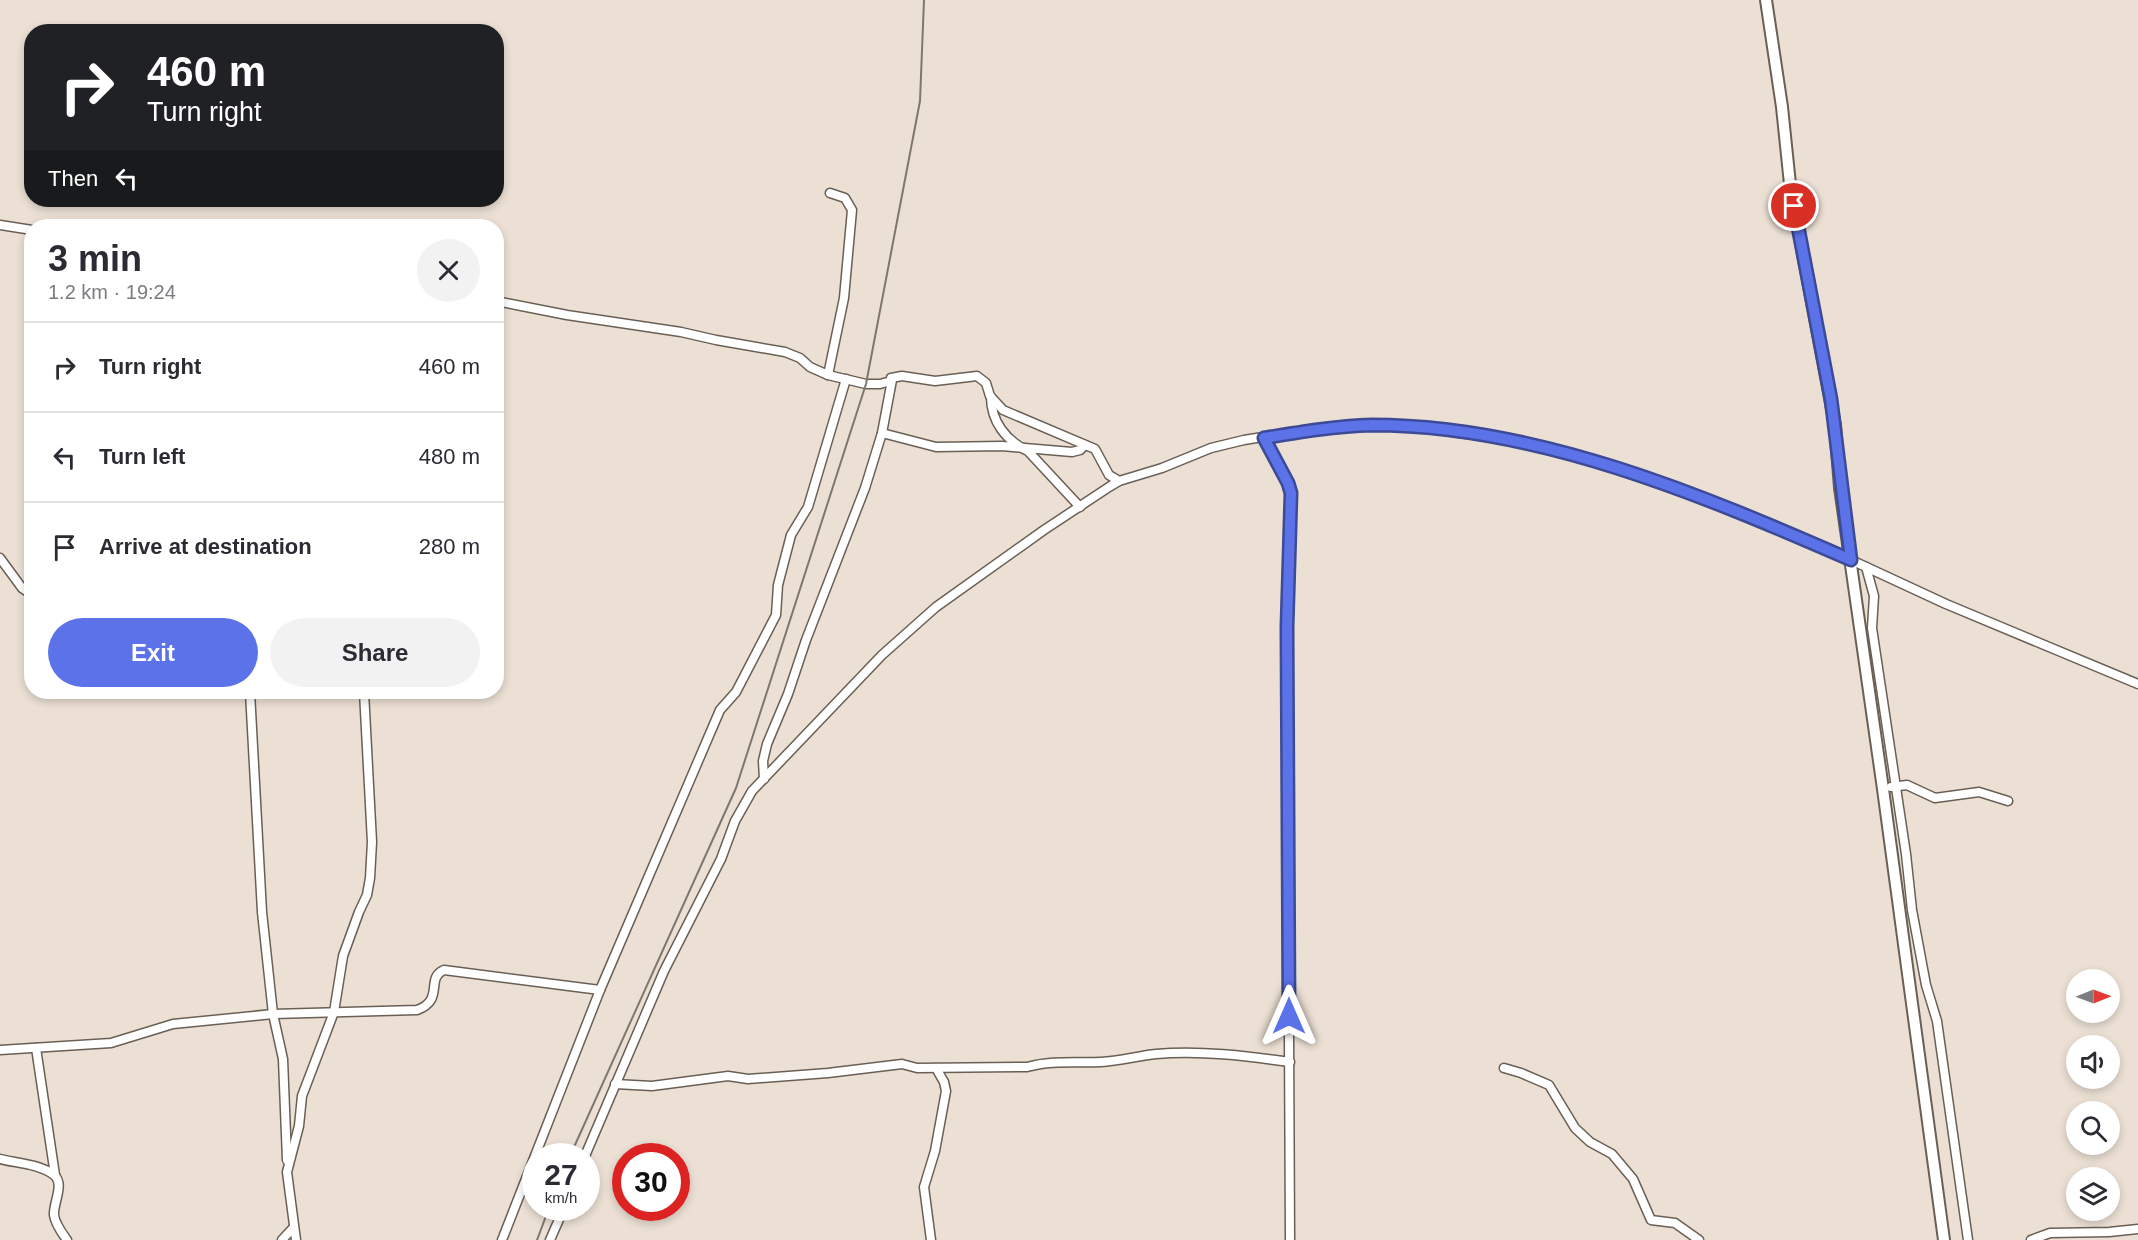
<!DOCTYPE html>
<meta charset="utf-8">
<style>
:root{--surface:#fff;--page:#f2f2f3;--text:#2b2b33;--muted:#7c7c81;--line:#e1e1e2;--accent:#5c72e9}
body{margin:0;font-family:Arial,sans-serif;background:var(--page);color:var(--text);height:100vh;display:flex;flex-direction:column;font-size:22px;white-space:nowrap}
*{box-sizing:border-box;margin:0}
p{font-size:20px;color:var(--muted)}
.icon{flex:none;width:33px;height:33px;fill:none;stroke:currentColor;stroke-width:2;stroke-linecap:round;stroke-linejoin:round}
.map{position:relative;flex:1;overflow:hidden}
.drawer{position:absolute;left:24px;top:219px;width:480px;height:480px;display:flex;flex-direction:column;background:var(--surface);border-radius:24px;box-shadow:0 3px 9px #0003}
.drawer>*{flex:none}
.hud{position:absolute;left:24px;top:24px;width:480px;height:183px;border-radius:24px;box-shadow:0 3px 9px #0003;background:#202124;color:#fff;overflow:hidden}
.needle{width:39px;rotate:89deg}
.tools{position:absolute;left:2066px;top:969px;display:grid;gap:12px}
.tools a{display:grid;place-items:center;width:54px;height:54px;border-radius:50%;background:var(--surface);box-shadow:0 3px 9px #0003;font-size:30px}
.speed{position:absolute;left:522px;top:1143px;display:flex;gap:12px;font-size:30px;font-weight:700;text-align:center}
.speed>*{display:grid;place-content:center;width:78px;height:78px;border-radius:50%;background:var(--surface);box-shadow:0 3px 9px #0003;line-height:1}
.speed small{font-size:15px;font-weight:400}
.speed .limit{border:9px solid #d22;background:#fff;color:#111}
.pin{position:absolute;display:grid;place-items:center;width:51px;height:51px;color:#fff;margin:-26px;border:3px solid #fff;border-radius:50%;box-shadow:0 2px 6px #0007}
.me{position:absolute;width:66px;margin:-33px;rotate:0deg;stroke-linejoin:round;filter:drop-shadow(0 0 4px #0008)}
.turn{display:flex;align-items:center;gap:21px;height:126px;padding:0 24px;font-size:27px}
.turn .icon{width:78px;height:78px;stroke-width:2.5}
.turn b{display:block;font-size:42px;line-height:51px}
.then{display:flex;align-items:center;height:57px;padding:0 24px;background:#0003;gap:12px;font-size:22px}
.round{display:grid;place-items:center;flex:none;width:63px;height:63px;border-radius:32px;background:var(--page)}
.summary{display:flex;align-items:center;justify-content:space-between;height:102px;padding:0 24px}
h1{font-size:36px;font-weight:700;line-height:45px}
.button{display:flex;gap:12px;margin-top:auto;padding:12px 24px}
.button a{flex:1;height:69px;border-radius:36px;background:var(--accent);color:#fff;font-size:24px;font-weight:700;line-height:69px;text-align:center}
.button a+a{background:var(--page);color:var(--text)}
ul{padding:0;list-style:none}
li{display:flex;align-items:center;gap:18px;height:90px;padding:0 24px;border-top:2px solid var(--line)}
li div{flex:1}
li b{display:block;font-size:22px}
li em{font-style:normal}
.map>svg:first-child{display:block}
</style>
<div class="map">
<svg width="2138" height="1240" viewBox="0 0 2138 1240">
<rect width="100%" height="100%" fill="#ece0d4"/>
<g fill="none" stroke-linecap="round" stroke-linejoin="round">
<defs>
<g id="street">
<polyline points="0,225 32,230"/>
<polyline points="496,301 567,315 681,332 716,340 785,352 800,358 810,367 828,375 866,384 880,384 891,381 891,378 902,376 935,381 977,376 986,383 990,396 1003,410 1095,449 1109,475 1119,481"/>
<polyline points="828,375 844,298 852,210 845,198 830,193"/>
<path d="M991 397C991 421 1006 441 1028 451L1080 507"/>
<polyline points="882,433 936,447 1002,446 1072,452 1080,450 1085,445"/>
<polyline points="1264,438 1288,483 1291,493 1287,627 1290,1240"/>
<polyline points="0,558 22,588 32,595"/>
<polyline points="1866,567 1874,596 1872,628 1906,854 1912,910 1926,985 1937,1021 1968,1240"/>
<polyline points="250,692 262,912 273,1014 283,1059 287,1160"/>
<polyline points="764,779 763,761 767,744 788,694 806,640 865,488 882,433 892,380"/>
<polyline points="1891,787 1907,785 1935,798 1979,792 2008,801"/>
<polyline points="36,1048 55,1175"/>
<path d="M0 1050 111 1043 173 1024 273 1014 417 1010C445 1000 425 978 444 970L600 990"/>
<polyline points="1504,1068 1521,1073 1549,1085 1575,1128 1590,1142 1612,1154 1633,1179 1651,1220 1675,1223 1699,1240"/>
<path d="M615 1084 652 1086 728 1076 748 1079 828 1073 902 1064 917 1068 1027 1067C1051 1060 1077 1063 1101 1062 1119 1061 1138 1056 1156 1054 1201 1050 1246 1056 1290 1062"/>
<polyline points="585,1156 664,971 721,859 735,821 752,791 882,655 936,607 1044,530 1109,487 1119,481 1162,468 1211,448 1244,440 1313,429 1371,425 1427,428 1509,440 1596,462 1737,511 1851,560 1946,604 2138,684"/>
<path d="M0 1159C16 1163 40 1164 54 1175 65 1184 53 1203 54 1215 55 1224 62 1233 67 1240"/>
<polyline points="282,1240 294,1227"/>
<polyline points="296,1240 287,1172 299,1126 302,1096 334,1012 343,956 359,912 367,895 370,878 372,842 364,692"/>
<polyline points="502,1240 600,990 720,710 736,692 776,615 778,585 791,535 808,507 846,379"/>
<polyline points="550,1240 564,1208"/>
<polyline points="931,1240 924,1187 935,1151 946,1091 944,1082 936,1068"/>
<polyline points="2031,1240 2050,1233 2109,1232 2138,1229"/>
</g>
<polyline id="secondary" points="1766,0 1782,107 1790,184 1835,425 1840,488 1883,789 1944,1240"/>
</defs>
<use href="#street" stroke="#695f55" stroke-width="11"/>
<use href="#secondary" stroke="#695f55" stroke-width="14"/>
<use href="#street" stroke="#fff" stroke-width="8"/>
<use href="#secondary" stroke="#fff" stroke-width="10"/>
<g stroke="#7e776f" stroke-width="2">
<polyline points="570,1156 736,788 866,384 920,101 924,0"/>
<polyline points="537,1240 549,1208"/>
</g>
</g>
<g fill="none" stroke-linecap="round" stroke-linejoin="round">
<defs>
<path id="route" d="M1289 1016 1287 627 1291 493 1288 483 1264 438C1300 432 1336 426 1372 425 1537 425 1702 495 1851 560L1831 399 1794 206"/>
</defs>
<use href="#route" stroke="#3c4a97" stroke-width="15"/>
<use href="#route" stroke="#5c72e9" stroke-width="10"/>
</g>
</svg>
<div class="tools">
<a><svg class="needle" viewBox="-14 -14 28 28"><path d="M0-13l5 13h-10z" fill="#e53935"/><path d="M0 13l5-13h-10z" fill="#7c7c81"/></svg></a>
<a><svg class="icon" aria-label="sound" viewBox="0 0 24 24"><path d="M4 9h4l5-4v14l-5-4H4zM17 9q2 3 0 6"/></svg></a>
<a><svg class="icon" aria-label="search" viewBox="0 0 24 24"><circle cx="10" cy="10" r="6"/><path d="M15 15l6 6"/></svg></a>
<a><svg class="icon" aria-label="layers" viewBox="0 0 24 24"><path d="M12 4l9 5-9 5-9-5zM3 14l9 5 9-5"/></svg></a>
</div>
<div class="speed"><div>27<small>km/h</small></div><div class="limit">30</div></div>
<div class="pin" style="left:1794px;top:206px;background:#d93025"><svg class="icon" aria-label="arrive" viewBox="0 0 24 24"><path d="M6 21V4h12l-3 4 3 4H6"/></svg></div>
<svg class="me" style="left:1289px;top:1016px" viewBox="-20 -20 40 40"><path d="M0-17L14 15 0 8-14 15z" fill="#5c72e9" stroke="#fff" stroke-width="4"/></svg>
<div class="hud">
<div class="turn"><svg class="icon" aria-label="right" viewBox="0 0 24 24"><path d="M7 20v-9h11M14 6l5 5-5 5"/></svg><div><b>460 m</b>Turn right</div></div>
<div class="then">Then<svg class="icon" aria-label="left" viewBox="0 0 24 24"><path d="M17 20v-9H6M10 6l-5 5 5 5"/></svg></div>
</div>
<section class="drawer">
<div class="summary"><div><h1>3 min</h1><p>1.2 km · 19:24</p></div><a class="round"><svg class="icon" aria-label="close" viewBox="0 0 24 24"><path d="M6 6l12 12M18 6L6 18"/></svg></a></div>
<ul>
<li><svg class="icon" aria-label="right" viewBox="0 0 24 24"><path d="M7 20v-9h11M14 6l5 5-5 5"/></svg><div><b>Turn right</b></div><em>460 m</em></li>
<li><svg class="icon" aria-label="left" viewBox="0 0 24 24"><path d="M17 20v-9H6M10 6l-5 5 5 5"/></svg><div><b>Turn left</b></div><em>480 m</em></li>
<li><svg class="icon" aria-label="arrive" viewBox="0 0 24 24"><path d="M6 21V4h12l-3 4 3 4H6"/></svg><div><b>Arrive at destination</b></div><em>280 m</em></li>
</ul>
<div class="button"><a>Exit</a><a>Share</a></div>
</section>
</div>
